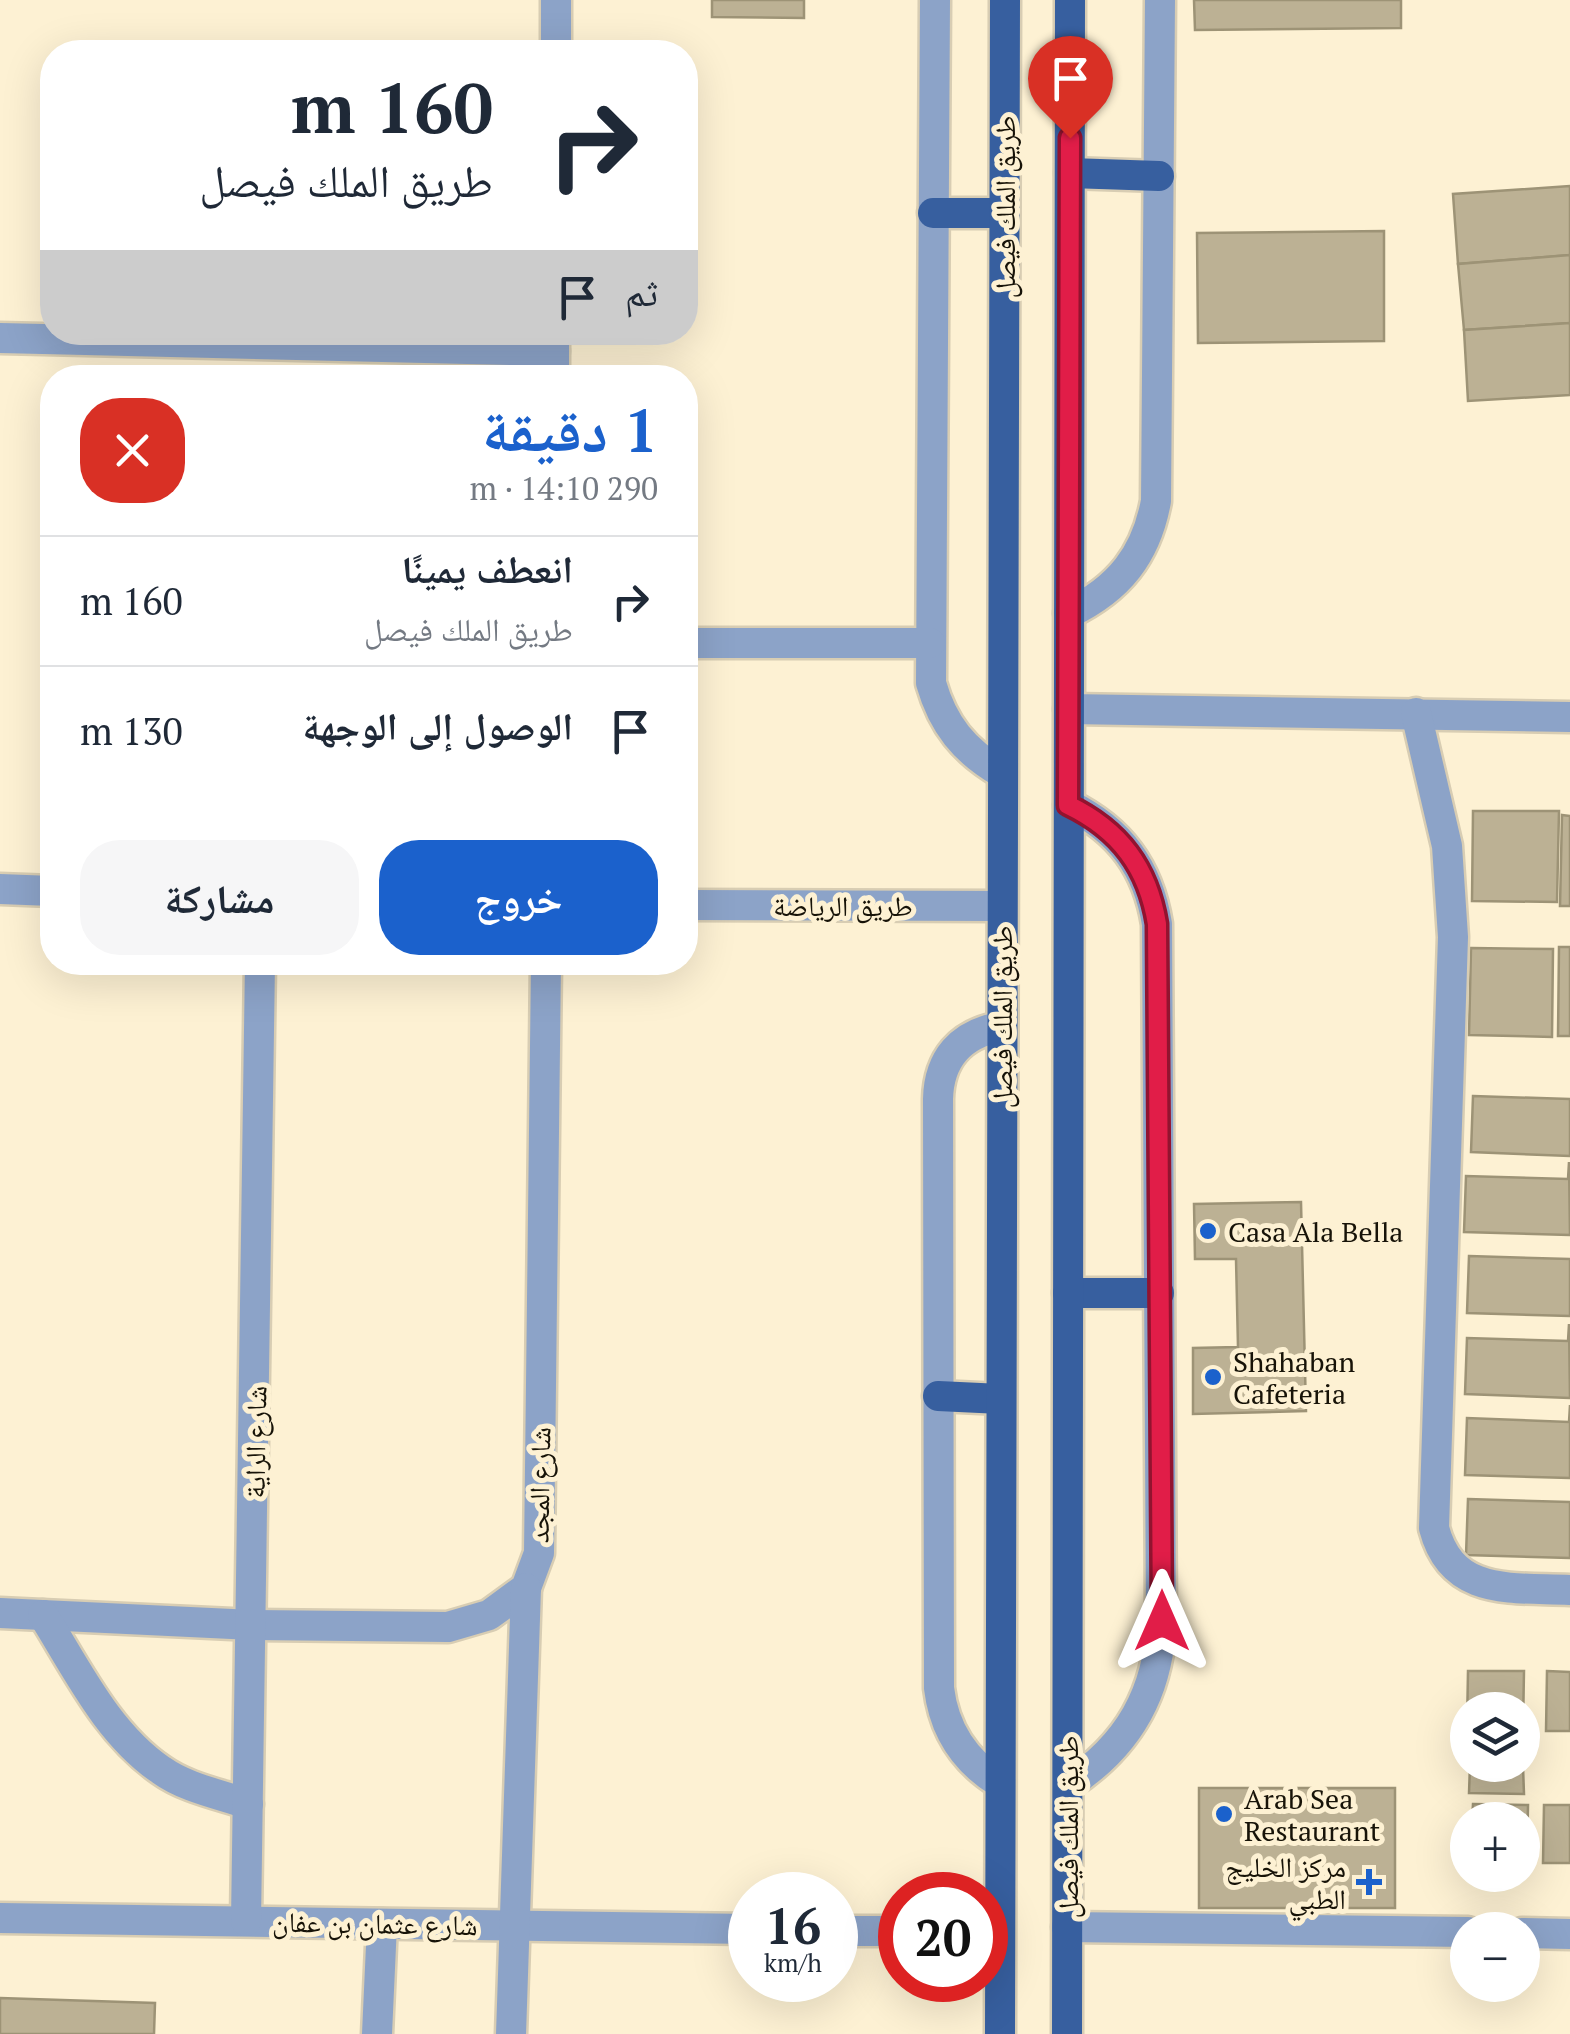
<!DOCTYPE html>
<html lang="ar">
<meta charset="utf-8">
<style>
:root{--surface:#fff;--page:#f6f6f7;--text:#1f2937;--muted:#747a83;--line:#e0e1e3;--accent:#1b61cc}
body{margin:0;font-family:"PT Serif","Noto Naskh Arabic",serif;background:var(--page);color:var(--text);direction:rtl;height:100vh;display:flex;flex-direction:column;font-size:38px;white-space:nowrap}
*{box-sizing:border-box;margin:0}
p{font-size:32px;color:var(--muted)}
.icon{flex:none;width:55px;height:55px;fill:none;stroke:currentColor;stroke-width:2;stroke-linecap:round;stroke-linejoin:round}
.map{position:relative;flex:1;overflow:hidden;direction:ltr}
.details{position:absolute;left:40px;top:365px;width:658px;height:610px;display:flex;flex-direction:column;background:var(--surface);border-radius:40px;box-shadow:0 10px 40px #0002;direction:rtl}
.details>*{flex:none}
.hud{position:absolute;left:40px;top:40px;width:658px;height:305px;border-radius:40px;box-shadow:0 10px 40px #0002;direction:rtl;background:#fff;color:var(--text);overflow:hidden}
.buttons{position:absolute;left:1450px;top:1692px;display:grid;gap:20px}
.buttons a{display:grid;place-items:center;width:90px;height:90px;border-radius:50%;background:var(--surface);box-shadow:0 10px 40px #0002;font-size:50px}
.speed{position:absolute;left:728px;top:1872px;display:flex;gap:20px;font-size:50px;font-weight:700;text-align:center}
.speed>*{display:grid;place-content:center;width:130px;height:130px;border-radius:50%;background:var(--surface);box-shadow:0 10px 40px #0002;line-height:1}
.speed small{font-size:25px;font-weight:400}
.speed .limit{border:15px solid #d22;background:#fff;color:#111}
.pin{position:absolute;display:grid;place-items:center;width:85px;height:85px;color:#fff;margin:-102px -42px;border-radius:50% 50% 50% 0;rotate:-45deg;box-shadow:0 0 10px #0007}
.pin .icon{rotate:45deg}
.me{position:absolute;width:110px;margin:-55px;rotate:0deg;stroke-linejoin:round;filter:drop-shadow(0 0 8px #0008)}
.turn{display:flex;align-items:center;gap:35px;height:210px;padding:0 40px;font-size:45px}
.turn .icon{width:130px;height:130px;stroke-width:2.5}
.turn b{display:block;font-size:70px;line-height:85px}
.then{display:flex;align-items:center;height:95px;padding:0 40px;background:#0003;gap:20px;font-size:38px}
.round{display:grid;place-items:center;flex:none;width:105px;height:105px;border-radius:40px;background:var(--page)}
.head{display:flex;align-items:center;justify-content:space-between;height:170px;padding:0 40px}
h1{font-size:60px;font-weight:700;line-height:75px;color:var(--accent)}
.primary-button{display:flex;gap:20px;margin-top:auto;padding:20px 40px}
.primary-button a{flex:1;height:115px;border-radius:40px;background:var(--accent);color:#fff;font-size:40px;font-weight:700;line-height:115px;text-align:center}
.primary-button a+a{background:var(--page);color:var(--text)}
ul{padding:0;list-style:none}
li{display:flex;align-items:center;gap:30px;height:130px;padding:0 40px;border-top:2px solid var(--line)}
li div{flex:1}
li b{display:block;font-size:38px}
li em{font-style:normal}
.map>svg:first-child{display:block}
</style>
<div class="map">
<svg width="1570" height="2034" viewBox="0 0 1570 2034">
<rect width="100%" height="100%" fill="#fdf1d3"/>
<g fill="#bcb194" stroke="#9d9376" stroke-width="2.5">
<polygon points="712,0 804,0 804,18 712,17"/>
<polygon points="1194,0 1401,0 1401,28 1195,30"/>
<polygon points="1570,186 1570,255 1458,264 1453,194"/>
<polygon points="1384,231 1384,341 1198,343 1197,233"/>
<polygon points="1570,255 1570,323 1464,330 1458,264"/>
<polygon points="1570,323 1570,395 1468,401 1464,330"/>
<polygon points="1473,811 1559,811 1557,902 1472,901"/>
<polygon points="1562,815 1570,816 1570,906 1560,906"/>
<polygon points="1559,947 1570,947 1570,1036 1558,1036"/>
<polygon points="1471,948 1553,949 1552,1037 1469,1035"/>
<polygon points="1473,1096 1570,1099 1570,1156 1471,1152"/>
<polygon points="1569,1162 1570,1235 1464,1232 1466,1176 1568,1179"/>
<polygon points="1301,1202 1306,1411 1193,1414 1193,1348 1238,1347 1236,1259 1195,1259 1194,1204"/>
<polygon points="1469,1256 1570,1259 1570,1316 1467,1313"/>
<polygon points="1569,1324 1570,1398 1465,1394 1467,1338 1568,1341"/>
<polygon points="1570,1405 1570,1478 1465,1475 1467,1418 1569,1422"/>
<polygon points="1468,1499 1570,1502 1570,1558 1466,1555"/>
<polygon points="1468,1671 1524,1671 1523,1728 1522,1710 1468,1710 1467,1727"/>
<polygon points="1547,1671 1570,1672 1570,1731 1546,1731"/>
<polygon points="1522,1739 1524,1794 1469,1793 1470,1765 1522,1765"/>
<rect x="1199" y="1788" width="196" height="120"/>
<polygon points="1473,1804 1528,1805 1527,1861 1522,1861 1522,1820 1472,1820"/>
<polygon points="1544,1805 1570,1805 1570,1863 1543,1863"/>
<polygon points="0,1998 155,2003 154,2034 0,2034"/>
</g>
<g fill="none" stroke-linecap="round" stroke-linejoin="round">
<defs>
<g id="minor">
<path d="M935 0 931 683C943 725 964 751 1002 773"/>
<polyline points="556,52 556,0"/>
<polyline points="0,338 554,351"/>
<polyline points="554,378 554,332"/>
<path d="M1069 613C1119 589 1146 555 1156 501L1160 0"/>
<polyline points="685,643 930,643"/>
<polyline points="1069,709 1570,717"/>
<path d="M1416 713 1447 846 1453 937 1434 1528C1452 1597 1512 1587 1570 1590"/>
<polyline points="0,889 52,891"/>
<polyline points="685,905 1001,906"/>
<polyline points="0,1613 253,1625 448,1627 489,1615 526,1588 539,1553 546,962"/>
<path d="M43 1615C77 1669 107 1733 161 1770 186 1788 219 1794 248 1804"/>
<path d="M1000 1783C964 1761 944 1730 939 1688L938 1099C939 1059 960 1034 1000 1027"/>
<path d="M1068 1785C1128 1746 1159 1693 1161 1621L1157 924C1148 868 1120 830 1069 805"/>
<polyline points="0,1918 750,1929"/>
<polyline points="246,1921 260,962"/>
<polyline points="1067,1927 1468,1932"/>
<polyline points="835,1931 900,1931"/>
<polyline points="1522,1933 1570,1934"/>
<polyline points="377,2034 382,1924"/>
<polyline points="511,2034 526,1588"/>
</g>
<g id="major">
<polyline points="1070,173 1159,176"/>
<polyline points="933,213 1004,213"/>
<polyline points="1068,1293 1159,1293"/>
<polyline points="938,1396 1001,1399"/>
<polyline points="1000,2034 1005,0"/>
<polyline points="1067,2034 1070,0"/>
</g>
</defs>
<use href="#minor" stroke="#d8cdb3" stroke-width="35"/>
<use href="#major" stroke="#d8cdb3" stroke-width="35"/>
<use href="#minor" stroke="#8ca3c8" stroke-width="30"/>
<use href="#major" stroke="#375f9f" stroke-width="30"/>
</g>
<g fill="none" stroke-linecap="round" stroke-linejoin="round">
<defs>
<path id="route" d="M1070 138 1068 805C1120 830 1148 868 1157 924L1162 1621"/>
</defs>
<use href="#route" stroke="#92132f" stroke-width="25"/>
<use href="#route" stroke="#e11d48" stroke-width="18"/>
</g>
<g fill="#1b61cc" stroke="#fdf1d3" stroke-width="4">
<circle cx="1208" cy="1231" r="10"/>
<circle cx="1213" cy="1377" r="10"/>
<circle cx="1224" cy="1814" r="10"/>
<path d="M1364 1867h10v10h10v10h-10v10h-10v-10h-10v-10h10z"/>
</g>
<g text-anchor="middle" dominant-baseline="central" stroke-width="10" stroke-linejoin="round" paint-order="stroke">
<g font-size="28" fill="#171308" stroke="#fdf1d3">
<text transform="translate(1004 207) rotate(-90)">طريق الملك فيصل</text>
<text x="843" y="905">طريق الرياضة</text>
<text transform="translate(1001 1017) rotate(-90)">طريق الملك فيصل</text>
<text transform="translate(255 1442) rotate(-89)">شارع الراية</text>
<text transform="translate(539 1485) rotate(-89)">شارع المجد</text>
<text transform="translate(1067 1827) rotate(-90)">طريق الملك فيصل</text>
<text transform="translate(375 1923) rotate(1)">شارع عثمان بن عفان</text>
</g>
<g font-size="28" fill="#171308" stroke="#fdf1d3" text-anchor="start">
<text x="1228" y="1231">Casa Ala Bella</text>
<text x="1233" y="1361">Shahaban<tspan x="1233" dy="32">Cafeteria</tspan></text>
<text x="1244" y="1798">Arab Sea<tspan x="1244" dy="32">Restaurant</tspan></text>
<text x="1346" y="1866" text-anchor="end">مركز الخليج<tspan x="1346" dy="32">الطبي</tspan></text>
</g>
</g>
</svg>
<div class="buttons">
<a><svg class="icon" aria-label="layers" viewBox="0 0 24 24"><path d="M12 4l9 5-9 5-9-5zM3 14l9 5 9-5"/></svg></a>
<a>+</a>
<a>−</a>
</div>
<div class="speed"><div>16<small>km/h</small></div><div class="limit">20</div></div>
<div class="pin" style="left:1070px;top:138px;background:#d93025"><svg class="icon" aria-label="arrive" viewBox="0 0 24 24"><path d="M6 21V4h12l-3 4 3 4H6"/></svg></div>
<svg class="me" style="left:1162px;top:1621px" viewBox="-20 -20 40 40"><path d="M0-17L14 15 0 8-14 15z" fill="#e11d48" stroke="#fff" stroke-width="4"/></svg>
<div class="hud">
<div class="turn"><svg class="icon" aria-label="right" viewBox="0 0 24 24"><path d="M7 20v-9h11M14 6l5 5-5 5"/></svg><div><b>160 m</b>طريق الملك فيصل</div></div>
<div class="then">ثم<svg class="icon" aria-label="arrive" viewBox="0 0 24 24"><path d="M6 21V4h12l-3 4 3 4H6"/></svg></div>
</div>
<section class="details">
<div class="head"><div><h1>1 دقيقة</h1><p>290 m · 14:10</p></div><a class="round" style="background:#d93025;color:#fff"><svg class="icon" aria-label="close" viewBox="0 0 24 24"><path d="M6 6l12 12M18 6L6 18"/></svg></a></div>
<ul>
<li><svg class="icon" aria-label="right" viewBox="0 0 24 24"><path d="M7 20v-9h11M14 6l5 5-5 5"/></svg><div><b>انعطف يمينًا</b><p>طريق الملك فيصل</p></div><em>160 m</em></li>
<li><svg class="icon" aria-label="arrive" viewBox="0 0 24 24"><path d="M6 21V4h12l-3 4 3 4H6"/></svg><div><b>الوصول إلى الوجهة</b></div><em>130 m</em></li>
</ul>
<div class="primary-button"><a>خروج</a><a>مشاركة</a></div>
</section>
</div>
